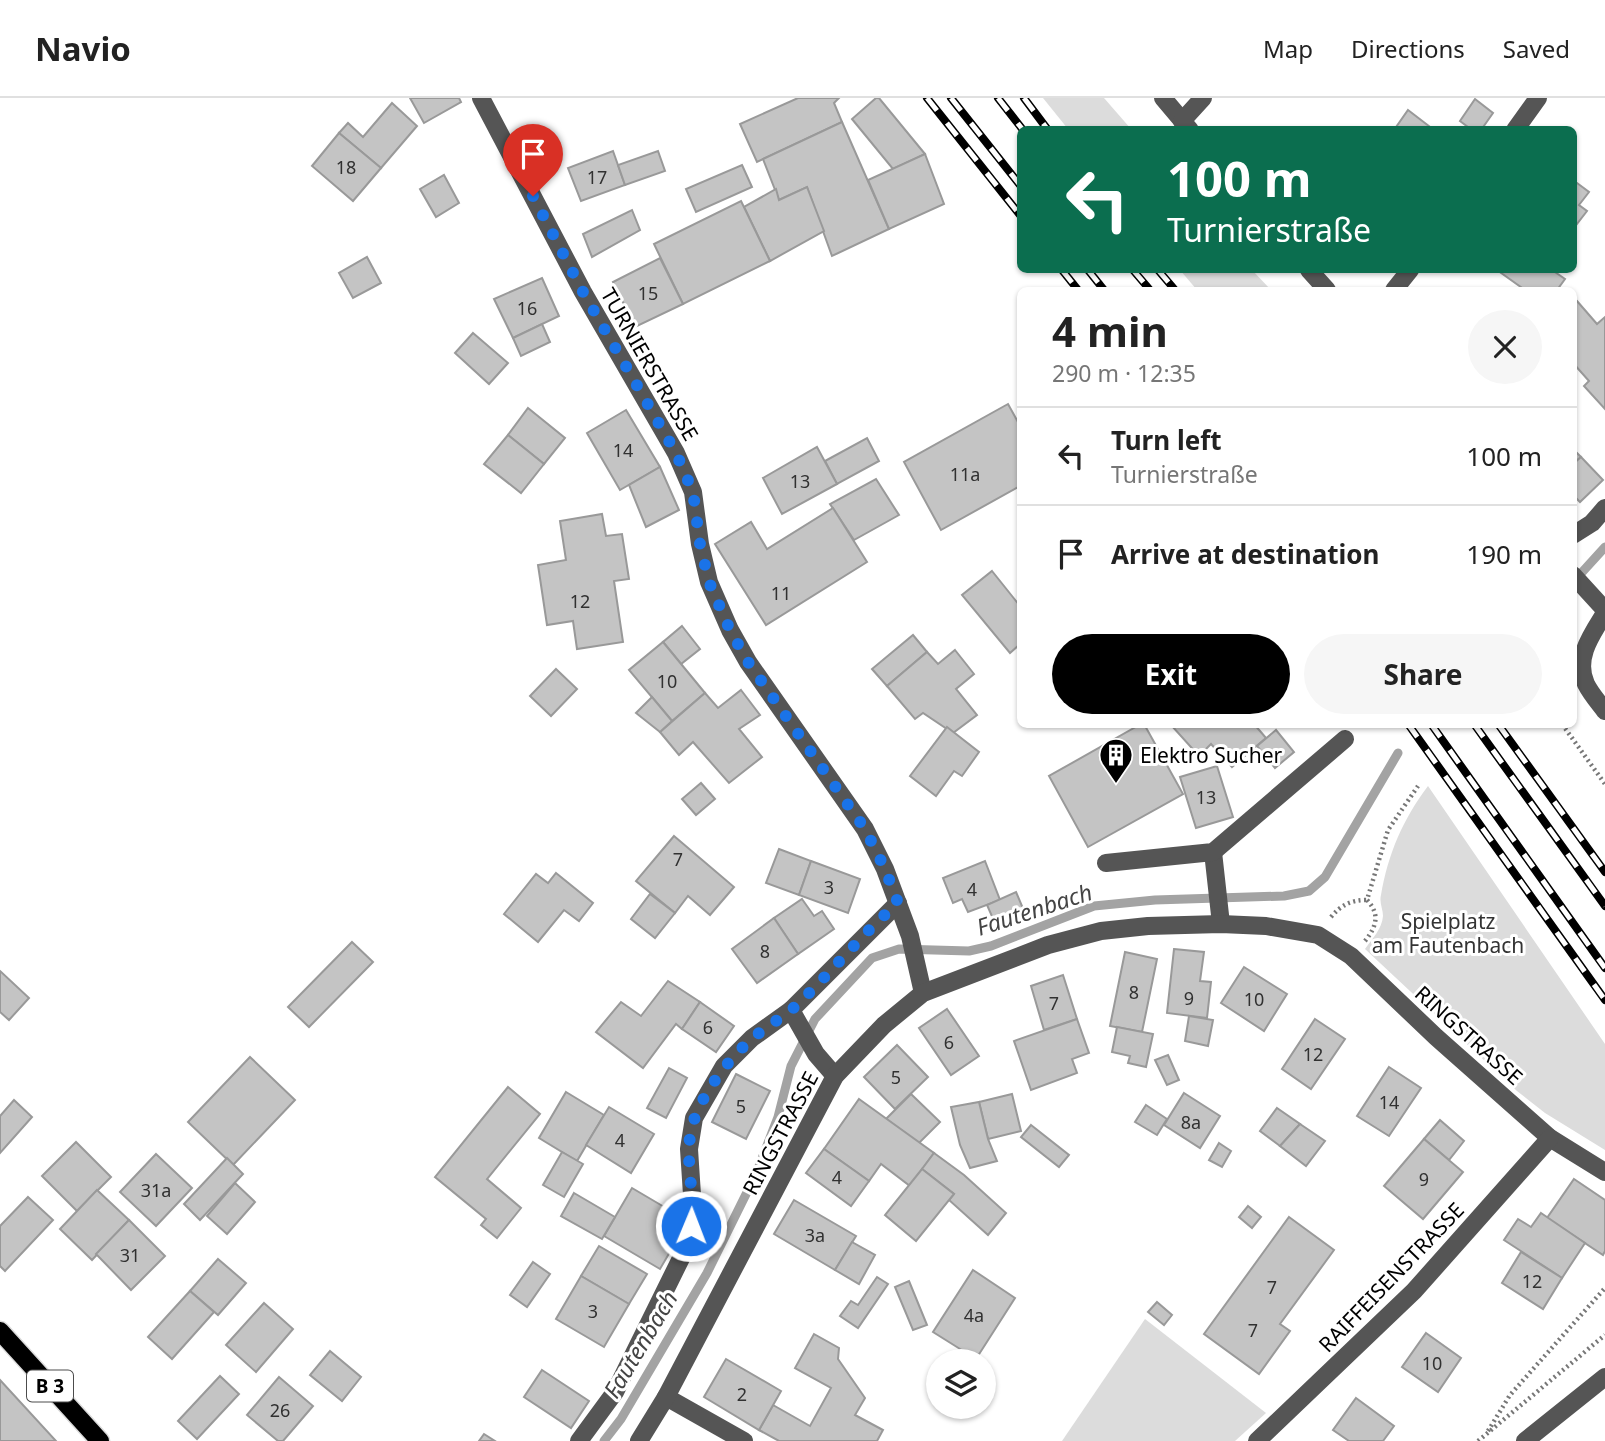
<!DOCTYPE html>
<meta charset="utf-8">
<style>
:root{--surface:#fff;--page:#f6f6f6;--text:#222;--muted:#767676;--line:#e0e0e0;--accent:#000}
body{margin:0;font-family:"Noto Sans",sans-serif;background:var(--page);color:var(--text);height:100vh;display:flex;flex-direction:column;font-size:26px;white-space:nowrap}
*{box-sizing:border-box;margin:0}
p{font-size:23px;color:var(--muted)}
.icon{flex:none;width:38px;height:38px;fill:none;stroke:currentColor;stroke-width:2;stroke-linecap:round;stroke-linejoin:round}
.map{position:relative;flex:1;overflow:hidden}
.details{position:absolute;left:1017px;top:189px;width:560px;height:441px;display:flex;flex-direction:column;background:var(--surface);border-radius:10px;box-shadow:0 2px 5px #0004}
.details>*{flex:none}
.guide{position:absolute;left:1017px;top:28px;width:560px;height:147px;border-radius:10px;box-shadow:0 2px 5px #0004;background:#0b6e4f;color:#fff;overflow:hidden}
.controls{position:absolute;left:926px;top:1251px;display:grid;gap:14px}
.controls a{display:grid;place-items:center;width:70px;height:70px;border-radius:50%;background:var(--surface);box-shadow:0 2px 5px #0004;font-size:35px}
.pin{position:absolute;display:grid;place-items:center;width:60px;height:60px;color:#fff;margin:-72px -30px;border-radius:50% 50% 50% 0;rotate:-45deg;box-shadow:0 0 7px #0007}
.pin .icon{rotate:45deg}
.me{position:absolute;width:77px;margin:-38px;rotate:1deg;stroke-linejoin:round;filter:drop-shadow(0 0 5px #0008)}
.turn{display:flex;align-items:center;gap:24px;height:147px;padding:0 35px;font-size:32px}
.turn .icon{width:91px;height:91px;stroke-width:2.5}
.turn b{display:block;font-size:49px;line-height:60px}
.round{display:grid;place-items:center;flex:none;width:74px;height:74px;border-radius:37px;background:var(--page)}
.summary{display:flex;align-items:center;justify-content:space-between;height:119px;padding:0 35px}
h1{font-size:42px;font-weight:700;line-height:52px}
.primary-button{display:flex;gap:14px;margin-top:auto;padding:14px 35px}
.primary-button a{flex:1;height:80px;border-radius:42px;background:var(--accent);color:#fff;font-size:28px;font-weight:700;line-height:80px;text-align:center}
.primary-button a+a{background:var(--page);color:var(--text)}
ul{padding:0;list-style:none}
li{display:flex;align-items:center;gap:21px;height:98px;padding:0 35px;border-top:2px solid var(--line)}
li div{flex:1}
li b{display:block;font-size:26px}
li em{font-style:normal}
header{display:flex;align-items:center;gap:42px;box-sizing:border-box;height:98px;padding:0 35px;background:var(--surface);border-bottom:2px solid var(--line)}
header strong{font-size:33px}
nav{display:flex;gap:38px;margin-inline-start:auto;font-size:24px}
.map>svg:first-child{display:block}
</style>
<header>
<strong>Navio</strong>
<nav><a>Map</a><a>Directions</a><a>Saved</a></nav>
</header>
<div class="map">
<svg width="1605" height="1343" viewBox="0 0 1605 1343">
<rect width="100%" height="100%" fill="#fff"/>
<g fill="#dcdcdc">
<polygon points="1043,0 1104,0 1131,31 1068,31"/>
<polygon points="1180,172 1252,172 1271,192 1197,192"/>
<path d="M1428 688 1605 946V1052L1545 1015 1517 993 1365 851C1372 841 1382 831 1383 818 1383 811 1379 804 1381 797 1388 756 1403 721 1428 688Z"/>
<polygon points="1145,1221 1266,1315 1235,1343 1062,1343"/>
</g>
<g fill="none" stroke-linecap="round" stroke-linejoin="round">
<g stroke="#a3a3a3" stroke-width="9">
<polyline points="1575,482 1605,449"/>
<polyline points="604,1343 621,1321 707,1175 756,1076 778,1019 791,968 815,921 872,860 899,851 969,853 991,848 1094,808 1155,802 1284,798 1309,793 1325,779 1398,655"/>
</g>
</g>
<g fill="#c4c4c4" stroke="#999" stroke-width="2">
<polygon points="410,0 459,0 461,4 424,25"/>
<polygon points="798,0 839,0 834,5 842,24 757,64 740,26"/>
<polygon points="876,0 879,0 925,56 893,71 852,21"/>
<polygon points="1475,1 1493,15 1481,32 1472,32 1460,23"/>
<polygon points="392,5 417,28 381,70 339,35 348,25 363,39"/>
<polygon points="1408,12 1434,32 1394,32"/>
<polygon points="842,24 889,131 832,158 807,89 779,102 763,61"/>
<polygon points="339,35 381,70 353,103 312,68"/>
<polygon points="613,53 625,87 581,103 568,70"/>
<polygon points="658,53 665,73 625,87 618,67"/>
<polygon points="925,56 944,106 889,131 868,82"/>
<polygon points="742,67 752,89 696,114 686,91"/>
<polygon points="444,77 459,105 436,119 420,91"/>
<polygon points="1573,82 1589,94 1579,107 1587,113 1573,131"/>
<polygon points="807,89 824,133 770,163 744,109 776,91 779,102"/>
<polygon points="741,103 770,163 683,206 654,146"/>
<polygon points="632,112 640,132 592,159 583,136"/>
<polygon points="367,159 381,185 353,200 339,175"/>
<polygon points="660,160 683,206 635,229 613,184"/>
<polygon points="1497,172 1552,172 1565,181 1557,192 1525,192"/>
<polygon points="542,180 559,218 513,240 494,201"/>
<polygon points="1577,203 1597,226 1605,219 1605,311 1584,288 1589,283 1573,265 1573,206"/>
<polygon points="542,226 550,244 521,258 513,240"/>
<polygon points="473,235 508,265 489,286 455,255"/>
<polygon points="1008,306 1018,324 1020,322 1020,388 941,432 904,364"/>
<polygon points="528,310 565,340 544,366 508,337"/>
<polygon points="626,312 660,369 620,392 587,335"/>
<polygon points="508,337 544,366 521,395 484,366"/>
<polygon points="867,340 879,363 837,386 825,363"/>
<polygon points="817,349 837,386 782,416 763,380"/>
<polygon points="1573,351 1581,359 1573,366"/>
<polygon points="1581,359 1603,382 1580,404 1573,397 1573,366"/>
<polygon points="660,369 679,412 646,429 629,387"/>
<polygon points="876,381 899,417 854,442 830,406"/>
<polygon points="833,410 867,464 766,527 715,446 751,424 767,451"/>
<polygon points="602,416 606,438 622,436 629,481 614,483 623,544 577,551 573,523 547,527 538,467 566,462 560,423"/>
<polygon points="992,473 1020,508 1020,546 1010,555 962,497"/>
<polygon points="682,528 700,551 681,566 663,544"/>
<polygon points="913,537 927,554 887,588 872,571"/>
<polygon points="663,544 705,595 672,623 629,572"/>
<polygon points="955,552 974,576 956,591 977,617 953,635 923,615 915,621 887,588 927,554 938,566"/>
<polygon points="556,571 577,591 551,618 530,598"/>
<polygon points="741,592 760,617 739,631 762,659 729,685 693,644 679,657 660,634 705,595 718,610"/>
<polygon points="652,599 672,623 660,634 636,615"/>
<polygon points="1141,626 1144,626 1183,696 1088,749 1049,678"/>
<polygon points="1254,626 1266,640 1232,669 1211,646 1199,658 1171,627"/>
<polygon points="947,629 979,654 962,678 954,673 936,698 910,678"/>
<polygon points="1276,632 1294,654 1275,670 1257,648"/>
<polygon points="1217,668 1233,719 1196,730 1180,679"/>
<polygon points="701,685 715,701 696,717 682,701"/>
<polygon points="674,738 734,789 710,817 688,798 675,815 636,783"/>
<polygon points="779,751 811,763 799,797 766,785"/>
<polygon points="811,763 860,781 848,815 799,797"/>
<polygon points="985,763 1000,802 968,814 962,801 953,805 943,780"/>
<polygon points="556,775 593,805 579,823 564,812 538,844 504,816 536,776 548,785"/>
<polygon points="1016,794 1027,820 998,832 987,807"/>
<polygon points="650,796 675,815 655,840 631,821"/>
<polygon points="802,801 814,818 822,813 834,831 798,856 774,820"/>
<polygon points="774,820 798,856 757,885 732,851"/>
<polygon points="352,844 373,864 309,929 288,909"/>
<polygon points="1174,851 1204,854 1200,883 1211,884 1207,920 1167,915"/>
<polygon points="1125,854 1157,861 1142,934 1110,928"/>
<polygon points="1244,869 1287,896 1264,933 1221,905"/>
<polygon points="0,873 29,900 9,922 0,914"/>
<polygon points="1063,877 1077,921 1044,932 1031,888"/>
<polygon points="668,883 700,904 682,931 676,926 643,970 596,934 621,904 641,918"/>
<polygon points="700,904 734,928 716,954 682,931"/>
<polygon points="947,911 979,958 951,977 919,930"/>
<polygon points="1189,918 1213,922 1208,948 1185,943"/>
<polygon points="1077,921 1089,955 1072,961 1077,975 1031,992 1014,943"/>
<polygon points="1315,921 1345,941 1311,991 1282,971"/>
<polygon points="1117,929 1153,936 1146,969 1128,965 1130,958 1112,954"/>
<polygon points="897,947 928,979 895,1011 864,979"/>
<polygon points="1168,957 1179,982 1167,987 1155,962"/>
<polygon points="250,959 295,1002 233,1067 188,1024"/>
<polygon points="1389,969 1421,990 1389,1038 1357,1018"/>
<polygon points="669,970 687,980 666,1020 647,1010"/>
<polygon points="736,976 770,993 746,1041 712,1024"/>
<polygon points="508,989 540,1016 487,1081 521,1110 497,1140 481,1127 486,1121 435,1079"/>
<polygon points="566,994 604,1017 577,1063 539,1040"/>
<polygon points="1184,995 1220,1018 1200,1050 1164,1027"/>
<polygon points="911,996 940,1024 919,1045 886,1021"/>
<polygon points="1012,996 1021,1033 988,1041 979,1004"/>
<polygon points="859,1001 934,1055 910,1088 881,1066 869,1083 824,1051"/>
<polygon points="14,1002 32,1019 0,1055 0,1018"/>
<polygon points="979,1004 988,1041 997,1063 970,1070 960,1047 951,1009"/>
<polygon points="1146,1007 1167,1021 1157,1037 1135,1024"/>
<polygon points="609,1009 654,1036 631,1075 586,1047"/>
<polygon points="1277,1010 1300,1026 1280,1048 1260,1033"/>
<polygon points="1440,1022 1464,1043 1449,1062 1424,1041"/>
<polygon points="1300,1026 1325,1043 1306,1068 1280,1048"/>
<polygon points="1031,1027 1069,1057 1059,1069 1021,1039"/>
<polygon points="1424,1041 1463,1074 1423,1121 1384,1088"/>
<polygon points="76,1044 111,1079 77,1113 42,1078"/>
<polygon points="1219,1045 1231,1053 1222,1069 1209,1062"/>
<polygon points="824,1051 869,1083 851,1108 806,1075"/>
<polygon points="562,1054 583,1066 564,1099 543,1087"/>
<polygon points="934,1055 964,1077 1006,1115 988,1137 949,1102 954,1096 922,1071"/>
<polygon points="156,1056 192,1090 156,1128 120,1094"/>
<polygon points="227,1060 243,1076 200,1122 184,1106"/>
<polygon points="922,1071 954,1096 916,1143 885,1117"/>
<polygon points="1574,1081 1605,1102 1605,1153 1603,1157 1547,1120"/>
<polygon points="235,1085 255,1104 227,1136 207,1118"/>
<polygon points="632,1090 688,1123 660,1171 604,1138"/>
<polygon points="97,1092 129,1122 92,1162 60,1131"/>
<polygon points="574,1095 615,1119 602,1141 561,1118"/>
<polygon points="28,1099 53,1122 5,1173 0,1168 0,1128"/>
<polygon points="794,1102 856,1138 835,1172 774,1136"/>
<polygon points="1248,1108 1261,1119 1252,1130 1239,1119"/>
<polygon points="1541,1115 1585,1145 1562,1180 1504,1142 1518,1121 1531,1129"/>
<polygon points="1289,1119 1334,1152 1280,1226 1290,1233 1259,1276 1204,1236"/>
<polygon points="129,1122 165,1158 131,1192 96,1156"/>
<polygon points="852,1144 875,1157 859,1186 835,1172"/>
<polygon points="599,1148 647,1176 629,1206 581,1178"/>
<polygon points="1521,1154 1562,1180 1543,1211 1502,1185"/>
<polygon points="218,1161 246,1185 218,1217 190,1193"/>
<polygon points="533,1164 550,1176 527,1209 510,1197"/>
<polygon points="973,1172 1015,1200 976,1261 933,1234"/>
<polygon points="581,1178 629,1206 604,1249 556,1221"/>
<polygon points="877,1179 888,1186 858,1230 840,1218 851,1203 858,1207"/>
<polygon points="909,1183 927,1227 913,1232 895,1189"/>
<polygon points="190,1193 214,1214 172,1261 148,1239"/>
<polygon points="1157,1204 1172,1217 1164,1227 1148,1214"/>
<polygon points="264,1205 293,1231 256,1274 226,1247"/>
<polygon points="1426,1235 1461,1260 1438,1294 1402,1269"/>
<polygon points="814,1236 839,1250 838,1261 865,1300 855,1317 883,1332 877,1343 779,1343 759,1332 773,1307 810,1328 831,1290 795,1270"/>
<polygon points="330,1253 361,1279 342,1303 310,1277"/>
<polygon points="726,1261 781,1293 759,1332 704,1299"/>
<polygon points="542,1272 589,1303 571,1330 524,1299"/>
<polygon points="220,1278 239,1296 197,1341 178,1323"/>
<polygon points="279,1279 313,1308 283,1343 278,1343 247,1317"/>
<polygon points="0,1282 56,1343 0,1343"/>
<polygon points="1356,1300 1394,1328 1383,1343 1349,1343 1333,1332"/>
<polygon points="484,1336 495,1343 479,1343"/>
</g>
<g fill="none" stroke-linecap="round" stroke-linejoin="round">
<defs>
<polyline id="major" points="0,1233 100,1343"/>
</defs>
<use href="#major" stroke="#dbdbdb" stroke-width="21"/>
<g stroke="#777" stroke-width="4.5" stroke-dasharray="2 3.5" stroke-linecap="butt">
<polyline points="1562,626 1605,686"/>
<path d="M1331 819C1341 807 1351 802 1367 802"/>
<path d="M1365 843C1377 828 1380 816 1367 802L1388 732 1418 688"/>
<polyline points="1488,1333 1510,1297 1605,1190"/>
<polyline points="1478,1343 1605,1237"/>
</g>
<g stroke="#555" stroke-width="18">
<polyline points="481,0 583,194 676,355 693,394 700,446 709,484 730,532 748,564 865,731 885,771 910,838 923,895"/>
<polyline points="1163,0 1190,32"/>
<polyline points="1182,23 1203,0"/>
<polyline points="1515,32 1538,0"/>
<polyline points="1309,172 1327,192"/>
<polyline points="1394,192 1410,172"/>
<polyline points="1573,437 1592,425 1605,410"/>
<polyline points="1573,477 1605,512"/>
<path d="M1605 515C1592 536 1574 560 1586 586 1591 596 1599 605 1605 613"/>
<polyline points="1213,754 1221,826"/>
<polyline points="1106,765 1213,754 1345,641"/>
<polyline points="791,912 898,805"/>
<polyline points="666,1299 744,1343"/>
<polyline points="579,1343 615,1294 689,1144 693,1112 689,1051 694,1020 724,968 752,940 791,912 816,956 835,978"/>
<polyline points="639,1343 666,1299 835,978 884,927 923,895 1048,847 1101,833 1148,828 1221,826 1266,828 1318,837 1351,858 1436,939 1550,1040 1605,1074"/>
<polyline points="1257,1343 1414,1193 1550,1040"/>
<polyline points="1525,1343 1605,1279"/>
</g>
<use href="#major" stroke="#000" stroke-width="18"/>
<defs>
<g id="rail">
<polyline points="927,0 1020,117"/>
<polyline points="951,0 1020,87"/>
<polyline points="998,0 1023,32"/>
<polyline points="1024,0 1048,32"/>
<polyline points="1062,172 1078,192"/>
<polyline points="1088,172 1104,192"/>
<polyline points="1133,172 1150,192"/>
<polyline points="1158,172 1175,192"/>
<polyline points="1408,626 1605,902"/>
<polyline points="1431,626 1605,870"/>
<polyline points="1474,626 1605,808"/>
<polyline points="1498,626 1605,774"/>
</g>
</defs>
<use href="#rail" stroke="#000" stroke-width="8"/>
<use href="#rail" stroke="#fff" stroke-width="5" stroke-dasharray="16" stroke-linecap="butt"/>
</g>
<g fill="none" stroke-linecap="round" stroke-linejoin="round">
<path stroke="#1a73e8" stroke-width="12" stroke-dasharray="0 21.6" d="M533 98 583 194 676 355 693 394 700 446 709 484 730 532 748 564 865 731 885 771 898 805C863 835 833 872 800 904 786 918 768 927 753 940 730 959 704 993 694 1022 682 1055 696 1094 691 1128"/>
</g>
<defs>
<symbol id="building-pin" viewBox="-11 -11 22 30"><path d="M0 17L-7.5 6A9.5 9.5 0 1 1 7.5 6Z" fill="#000" stroke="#fff"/><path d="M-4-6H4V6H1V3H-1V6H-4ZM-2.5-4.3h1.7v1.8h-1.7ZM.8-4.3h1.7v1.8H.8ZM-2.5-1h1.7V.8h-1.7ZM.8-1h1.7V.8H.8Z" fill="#fff"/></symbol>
</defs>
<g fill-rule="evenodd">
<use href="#building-pin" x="1097" y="638" width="38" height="52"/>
</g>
<g text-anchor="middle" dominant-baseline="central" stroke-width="6" stroke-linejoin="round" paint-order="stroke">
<g font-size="18" fill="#313131">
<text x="346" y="69">18</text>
<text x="597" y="79">17</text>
<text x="648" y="195">15</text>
<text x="527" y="210">16</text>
<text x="623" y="352">14</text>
<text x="965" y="376">11a</text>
<text x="800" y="383">13</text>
<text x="781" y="495">11</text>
<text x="580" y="503">12</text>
<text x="667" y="583">10</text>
<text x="1206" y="699">13</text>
<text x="678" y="761">7</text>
<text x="829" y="789">3</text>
<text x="972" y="791">4</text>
<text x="765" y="853">8</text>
<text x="1134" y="894">8</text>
<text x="1189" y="900">9</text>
<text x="1254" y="901">10</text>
<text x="1054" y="905">7</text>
<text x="708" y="929">6</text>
<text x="949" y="944">6</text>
<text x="1313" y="956">12</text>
<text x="896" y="979">5</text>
<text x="1389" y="1004">14</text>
<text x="741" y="1008">5</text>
<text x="1191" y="1024">8a</text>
<text x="620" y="1042">4</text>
<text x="837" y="1079">4</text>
<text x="1424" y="1081">9</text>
<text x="156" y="1092">31a</text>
<text x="815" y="1137">3a</text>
<text x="130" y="1157">31</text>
<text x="1532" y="1183">12</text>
<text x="1272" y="1189">7</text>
<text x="593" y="1213">3</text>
<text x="974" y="1217">4a</text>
<text x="1253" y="1232">7</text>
<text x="1432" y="1265">10</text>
<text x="742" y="1296">2</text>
<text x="280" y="1312">26</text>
</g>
<rect fill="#fff" stroke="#4c4c4c" stroke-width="2" x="27" y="1272.5" width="46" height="31" rx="5"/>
<g font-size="19" font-weight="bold" fill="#000">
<text x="50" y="1288">B 3</text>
</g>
<g font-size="21" fill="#000" stroke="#fff">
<text transform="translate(650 266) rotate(60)">TURNIERSTRASSE</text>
<text transform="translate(1469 937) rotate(42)">RINGSTRASSE</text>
<text transform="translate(780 1035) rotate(-62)">RINGSTRASSE</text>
<text transform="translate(1391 1179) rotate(-46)">RAIFFEISENSTRASSE</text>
</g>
<g font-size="21" fill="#000" stroke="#fff" text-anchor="start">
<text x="1140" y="657">Elektro Sucher</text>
</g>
<g font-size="21" fill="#333" stroke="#fff">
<text x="1448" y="823">Spielplatz<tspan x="1448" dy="24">am Fautenbach</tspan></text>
</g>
<g font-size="23" font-style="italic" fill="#444" stroke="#fff">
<text transform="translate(1034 811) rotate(-18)">Fautenbach</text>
<text transform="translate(640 1246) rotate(-59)">Fautenbach</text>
</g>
</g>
</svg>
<div class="controls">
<a><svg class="icon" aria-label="layers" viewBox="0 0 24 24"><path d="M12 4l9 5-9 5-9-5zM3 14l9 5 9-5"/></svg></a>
</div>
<div class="pin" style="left:533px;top:98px;background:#d93025"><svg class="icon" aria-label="arrive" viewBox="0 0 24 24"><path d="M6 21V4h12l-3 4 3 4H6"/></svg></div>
<svg class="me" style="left:691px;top:1128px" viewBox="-20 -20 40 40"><circle r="17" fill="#1a73e8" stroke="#fff" stroke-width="3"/><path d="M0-11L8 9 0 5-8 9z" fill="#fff"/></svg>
<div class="guide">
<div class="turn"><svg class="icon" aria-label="left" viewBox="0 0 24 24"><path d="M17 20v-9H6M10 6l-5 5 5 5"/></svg><div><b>100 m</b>Turnierstraße</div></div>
</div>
<section class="details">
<div class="summary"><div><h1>4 min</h1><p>290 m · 12:35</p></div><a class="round"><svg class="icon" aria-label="close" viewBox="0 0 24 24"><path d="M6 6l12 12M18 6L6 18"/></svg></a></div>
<ul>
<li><svg class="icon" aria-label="left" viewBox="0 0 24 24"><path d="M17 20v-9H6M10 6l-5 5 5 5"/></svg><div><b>Turn left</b><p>Turnierstraße</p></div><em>100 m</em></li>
<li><svg class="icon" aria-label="arrive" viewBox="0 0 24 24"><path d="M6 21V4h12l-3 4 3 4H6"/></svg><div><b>Arrive at destination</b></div><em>190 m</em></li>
</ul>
<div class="primary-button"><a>Exit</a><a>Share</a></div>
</section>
</div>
